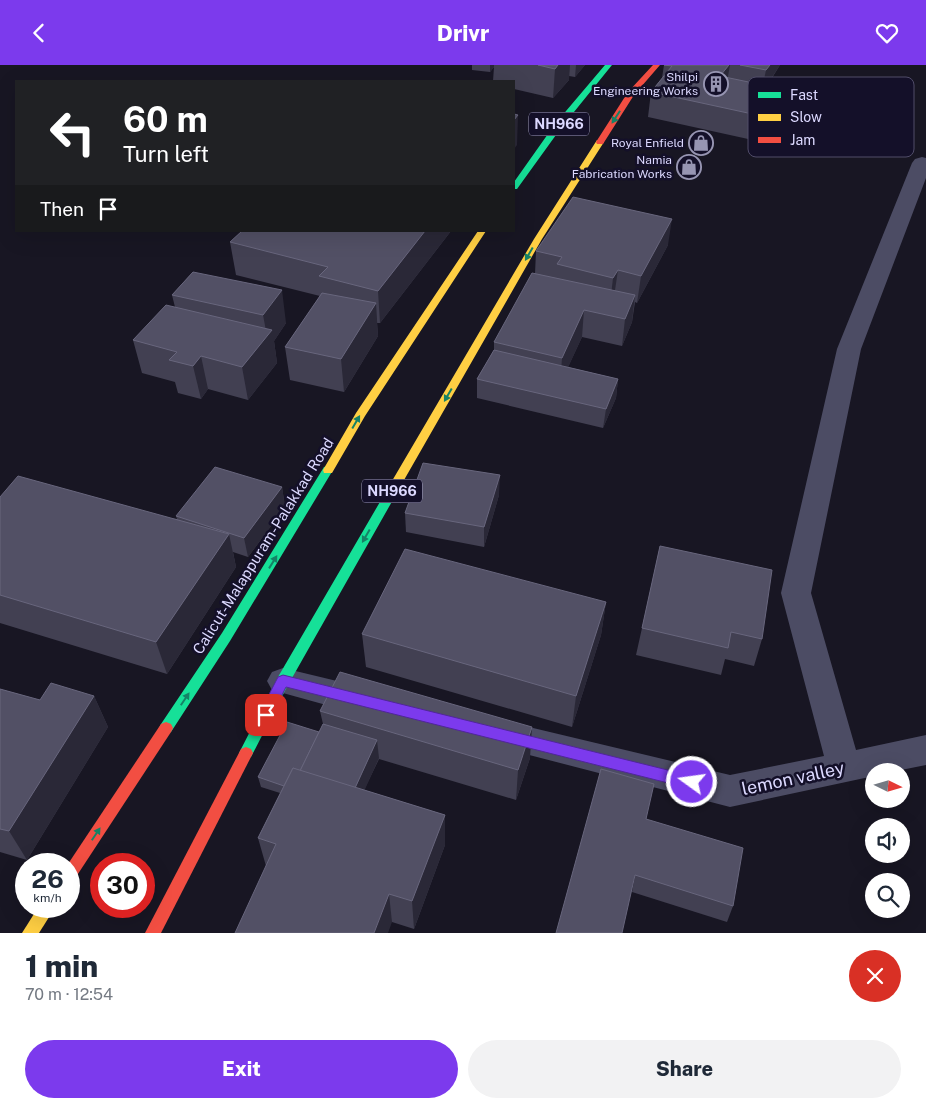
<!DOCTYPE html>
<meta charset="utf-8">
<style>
:root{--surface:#fff;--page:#f2f2f3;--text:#1f2937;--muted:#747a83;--accent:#7c3aed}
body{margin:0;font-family:"Public Sans",sans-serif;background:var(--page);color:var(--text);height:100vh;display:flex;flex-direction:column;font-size:19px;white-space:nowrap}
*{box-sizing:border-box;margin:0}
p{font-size:16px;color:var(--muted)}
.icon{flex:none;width:28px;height:28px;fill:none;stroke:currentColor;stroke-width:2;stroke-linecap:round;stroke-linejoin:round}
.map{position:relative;height:868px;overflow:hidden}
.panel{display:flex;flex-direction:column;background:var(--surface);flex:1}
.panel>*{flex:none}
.banner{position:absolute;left:15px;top:15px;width:500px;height:152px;border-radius:0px;box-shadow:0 5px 20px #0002;background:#202124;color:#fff;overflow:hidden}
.needle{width:32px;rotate:95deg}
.controls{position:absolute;left:865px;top:698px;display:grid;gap:10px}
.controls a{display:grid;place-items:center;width:45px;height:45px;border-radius:50%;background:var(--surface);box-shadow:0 5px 20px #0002;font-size:25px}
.speed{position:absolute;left:15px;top:788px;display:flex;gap:10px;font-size:25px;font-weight:700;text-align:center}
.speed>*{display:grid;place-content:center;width:65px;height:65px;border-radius:50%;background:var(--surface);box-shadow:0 5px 20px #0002;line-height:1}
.speed small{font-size:12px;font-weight:400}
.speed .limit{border:8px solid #d22;background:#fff;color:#111}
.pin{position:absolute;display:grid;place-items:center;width:42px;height:42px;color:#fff;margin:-21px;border-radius:10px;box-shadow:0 2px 8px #0006}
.me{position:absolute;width:55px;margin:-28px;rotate:284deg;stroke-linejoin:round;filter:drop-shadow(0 0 4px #0008)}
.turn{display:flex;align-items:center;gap:18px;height:105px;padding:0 25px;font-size:22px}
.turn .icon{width:65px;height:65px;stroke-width:2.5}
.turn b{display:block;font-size:35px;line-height:42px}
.then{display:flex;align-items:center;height:48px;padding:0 25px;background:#0003;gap:10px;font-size:19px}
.round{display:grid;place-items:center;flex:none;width:52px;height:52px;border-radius:26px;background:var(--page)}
.head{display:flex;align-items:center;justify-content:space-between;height:85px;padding:0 25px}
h1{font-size:30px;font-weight:800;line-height:38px}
.button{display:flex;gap:10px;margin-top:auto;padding:10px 25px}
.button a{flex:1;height:58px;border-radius:30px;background:var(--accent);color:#fff;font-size:20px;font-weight:800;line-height:58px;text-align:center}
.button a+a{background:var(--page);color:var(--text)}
header{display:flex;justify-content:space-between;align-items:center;height:65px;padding:0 25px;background:var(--accent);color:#fff;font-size:22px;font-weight:800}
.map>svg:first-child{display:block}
</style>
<header><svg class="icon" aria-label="back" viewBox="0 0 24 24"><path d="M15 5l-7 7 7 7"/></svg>Drivr<svg class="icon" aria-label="heart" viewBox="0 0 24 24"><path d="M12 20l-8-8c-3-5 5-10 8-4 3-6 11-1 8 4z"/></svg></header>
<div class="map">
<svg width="926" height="868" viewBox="0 0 926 868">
<rect width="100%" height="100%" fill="#181623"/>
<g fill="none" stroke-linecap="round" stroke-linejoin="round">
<g fill="#4c4c64" fill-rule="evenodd">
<polygon points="922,92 926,93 926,113 861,284 811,528 856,685 926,670 926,700 896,706 874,706 874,711 730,742 483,678 478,668 483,658 495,654 730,710 824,691 781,528 837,284 912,98 915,94"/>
<polygon points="283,603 366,623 377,627 382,637 377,647 366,651 272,625 267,616 272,607"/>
</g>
<g fill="#16e098" fill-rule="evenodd">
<polygon points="605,0 612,0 561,63 517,124 514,124 514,117 555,59"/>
<polygon points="328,401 333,405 230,576 171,667 166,669 161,667 159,663 161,659 222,568 324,402"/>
<polygon points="388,429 394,433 288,620 251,692 246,694 241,692 239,688 278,612 384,430"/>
</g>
<g fill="#ffcf43" fill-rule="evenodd">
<polygon points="597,75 604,77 542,174 392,436 384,436 382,433 534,174"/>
<polygon points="478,166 486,166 365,351 332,408 324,408 323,405 356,348"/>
<polygon points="39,841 56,841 39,868 22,868"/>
</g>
<g fill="#f24e42" fill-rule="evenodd">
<polygon points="653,0 660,0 634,30 603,79 597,79 596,77 628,27"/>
<polygon points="166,657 171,659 173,663 171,667 74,815 69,817 68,799 161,659"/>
<polygon points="246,682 251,684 253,688 161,868 145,868 241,684"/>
</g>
</g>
<g fill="#424052">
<polygon points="472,0 585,0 575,12 569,11 569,15 553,33 514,24 514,16 493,16 494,2 490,7 472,5"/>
<polygon points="664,0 780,0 767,21 791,51 775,80 648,52 651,27 662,13"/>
<polygon points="242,166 451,166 380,258 377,258 378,271 344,327 290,315 285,282 320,231 236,210 230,177"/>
<polygon points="668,180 637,238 635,237 632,257 622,281 582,272 568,302 618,314 616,333 603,363 477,333 477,314 494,285 494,277 535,209 536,186"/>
<polygon points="193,207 286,258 274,276 277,298 248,335 208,324 201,334 178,328 175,317 142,308 133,275 175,242 172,230"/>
<polygon points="282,422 285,442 248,492 233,487 236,502 167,609 0,558 0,432 177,454 176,451"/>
<polygon points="499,430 484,482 406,467 405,448"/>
<polygon points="660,481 762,574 754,601 725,594 721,610 636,590 642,563"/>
<polygon points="606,537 601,570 572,662 366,602 362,569"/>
<polygon points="0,624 40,635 94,631 108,662 27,795 0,787"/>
<polygon points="320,646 530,693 516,735 379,694 364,725 445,750 445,780 414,864 392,857 266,801 258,773 280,728 261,722 258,712 319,667 323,659"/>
<polygon points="646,754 733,841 727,857 632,827"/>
</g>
<g fill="#2a2837">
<polygon points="490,0 494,0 494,2 490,7"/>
<polygon points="558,0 570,0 569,15 553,33 555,4"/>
<polygon points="576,0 585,0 575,12"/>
<polygon points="729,0 730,0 726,22 720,11"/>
<polygon points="770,0 780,0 761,29 766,5"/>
<polygon points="796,27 791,51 775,80 780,55"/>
<polygon points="518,50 517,80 514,84 514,55"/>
<polygon points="672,154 668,180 637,238 641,211"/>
<polygon points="425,166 451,166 380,258 378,226"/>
<polygon points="618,205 614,232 610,239 613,213"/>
<polygon points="282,225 286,258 274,276 277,298 248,335 242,302 267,271 263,250"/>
<polygon points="635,230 632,257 622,281 625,254"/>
<polygon points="376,238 378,271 344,327 341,294"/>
<polygon points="584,245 582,272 560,320 562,293"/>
<polygon points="201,291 208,324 201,334 193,301"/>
<polygon points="618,314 616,333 603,363 606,344"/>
<polygon points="500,410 499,430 484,482 484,462"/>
<polygon points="282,422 285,442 248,492 244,473"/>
<polygon points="229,469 236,502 167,609 156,577"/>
<polygon points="606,537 601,570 572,662 576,631"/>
<polygon points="94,631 108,662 27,795 9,766"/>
<polygon points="532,662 530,693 516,735 518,705"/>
<polygon points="377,675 379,693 353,751 351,733"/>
<polygon points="445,750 445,780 414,864 412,836"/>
<polygon points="389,829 392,857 388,868 374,868"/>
</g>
<g fill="#525065" stroke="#68667d">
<polygon points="538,0 558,0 555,4"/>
<polygon points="664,0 729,0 720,11 796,27 780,55 651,27 672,1"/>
<polygon points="740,0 770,0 766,5"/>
<polygon points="514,49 518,50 514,55"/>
<polygon points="573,132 672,154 641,211 618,205 613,213 557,199 562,192 536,186"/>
<polygon points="242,166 425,166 378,226 319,211 328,202 230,177"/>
<polygon points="193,207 282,225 263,250 172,230"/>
<polygon points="532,208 635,230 625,254 584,245 562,293 494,277"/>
<polygon points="322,228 376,238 341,294 285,282"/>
<polygon points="166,240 272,265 242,302 201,291 193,301 169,295 177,287 133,275"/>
<polygon points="494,285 618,314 606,344 477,314"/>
<polygon points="423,398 500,410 484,462 405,448"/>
<polygon points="215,402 282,422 244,473 176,451"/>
<polygon points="18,411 229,469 156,577 0,530 0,432"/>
<polygon points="660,481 772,505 762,574 731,567 728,583 642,563"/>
<polygon points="405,484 606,537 576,631 362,569"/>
<polygon points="340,607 532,662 518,705 320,646"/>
<polygon points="51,618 94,631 9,766 0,764 0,624 40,635"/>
<polygon points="287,657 319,667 300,706 293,703 284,721 258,712"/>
<polygon points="323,659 377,675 355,723 300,706"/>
<polygon points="293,703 445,750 412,836 389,829 374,868 235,868 276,779 258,773"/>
<polygon points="601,704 654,719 646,754 743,783 733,841 635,810 622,868 556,868"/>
</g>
<defs><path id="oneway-solid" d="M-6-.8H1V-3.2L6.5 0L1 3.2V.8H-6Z" transform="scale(1.25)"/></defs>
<g fill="#158266">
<use href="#oneway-solid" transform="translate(616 52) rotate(123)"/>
<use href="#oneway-solid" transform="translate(529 189) rotate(120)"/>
<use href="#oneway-solid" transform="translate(448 330) rotate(120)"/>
<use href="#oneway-solid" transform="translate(356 357) rotate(-60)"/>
<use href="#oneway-solid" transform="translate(366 471) rotate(120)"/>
<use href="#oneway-solid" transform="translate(273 497) rotate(-58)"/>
<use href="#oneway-solid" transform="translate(185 634) rotate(-56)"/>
<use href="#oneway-solid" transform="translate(96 769) rotate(-56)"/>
</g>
<polygon fill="#7c3aed" stroke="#51269a" points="283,610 692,711 698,713 700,717 698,722 692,724 286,622 270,654 266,655 261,654 259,650 261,645 278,612"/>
<defs>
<symbol id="building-ring" viewBox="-11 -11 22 22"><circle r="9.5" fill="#141029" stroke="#9795b2" stroke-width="1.5"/><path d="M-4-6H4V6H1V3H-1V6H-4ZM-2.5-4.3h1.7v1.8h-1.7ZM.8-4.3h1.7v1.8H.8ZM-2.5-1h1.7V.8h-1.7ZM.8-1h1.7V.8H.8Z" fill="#9795b2"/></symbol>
<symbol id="shop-ring" viewBox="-11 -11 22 22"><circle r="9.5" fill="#141029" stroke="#9795b2" stroke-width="1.5"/><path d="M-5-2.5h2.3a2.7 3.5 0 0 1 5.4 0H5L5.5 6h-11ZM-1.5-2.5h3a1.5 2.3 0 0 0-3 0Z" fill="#9795b2"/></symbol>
</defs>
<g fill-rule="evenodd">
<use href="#building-ring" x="702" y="5" width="28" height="28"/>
<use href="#shop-ring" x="687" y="64" width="28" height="28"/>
<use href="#shop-ring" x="675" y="88" width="28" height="28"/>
</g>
<g text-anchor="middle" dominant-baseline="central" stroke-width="5" stroke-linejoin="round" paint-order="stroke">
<g font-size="12" fill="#dcd9ff" stroke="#141029" text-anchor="end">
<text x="698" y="12">Shilpi<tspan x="698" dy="14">Engineering Works</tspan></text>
<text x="684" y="78">Royal Enfield</text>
<text x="672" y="95">Namia<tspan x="672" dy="14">Fabrication Works</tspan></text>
</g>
<g fill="#141029" stroke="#a09dbf" stroke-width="1">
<rect x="529" y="47.5" width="60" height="23" rx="4"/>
<rect x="362" y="414.5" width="60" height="23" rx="4"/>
</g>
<g font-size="14" font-weight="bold" fill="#dcd9ff">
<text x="559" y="59">NH966</text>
<text x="392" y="426">NH966</text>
</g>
<g font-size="15" fill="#dcd9ff" stroke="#141029">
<text transform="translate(263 481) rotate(-58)">Calicut-Malappuram-Palakkad Road</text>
</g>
<g font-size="18" fill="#dcd9ff" stroke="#141029">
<text transform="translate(793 713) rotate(-12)">lemon valley</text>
</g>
</g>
<rect x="748" y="12" width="166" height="80" rx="8" fill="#141029" stroke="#504c69" stroke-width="1"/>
<rect x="758" y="27" width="23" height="6" fill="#16e098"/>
<rect x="758" y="49" width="23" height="7" fill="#ffcf43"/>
<rect x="758" y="72" width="23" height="6" fill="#f24e42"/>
<g font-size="14" fill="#dcd9ff">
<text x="790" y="35">Fast</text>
<text x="790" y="57">Slow</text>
<text x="790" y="80">Jam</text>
</g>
</svg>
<div class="controls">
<a><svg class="needle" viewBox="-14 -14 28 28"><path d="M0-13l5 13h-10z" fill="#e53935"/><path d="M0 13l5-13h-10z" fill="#747a83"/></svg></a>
<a><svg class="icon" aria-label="sound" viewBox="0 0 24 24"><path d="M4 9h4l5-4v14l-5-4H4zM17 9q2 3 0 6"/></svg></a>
<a><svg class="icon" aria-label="search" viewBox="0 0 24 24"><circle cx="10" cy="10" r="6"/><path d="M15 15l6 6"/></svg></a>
</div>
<div class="speed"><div>26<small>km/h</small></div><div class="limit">30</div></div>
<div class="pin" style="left:266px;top:650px;background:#d93025"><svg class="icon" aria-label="arrive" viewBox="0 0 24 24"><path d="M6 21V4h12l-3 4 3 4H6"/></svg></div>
<svg class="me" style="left:692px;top:717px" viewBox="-20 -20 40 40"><circle r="17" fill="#7c3aed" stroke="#fff" stroke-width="3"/><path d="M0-11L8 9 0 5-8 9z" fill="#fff"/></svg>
<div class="banner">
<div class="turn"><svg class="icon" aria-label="left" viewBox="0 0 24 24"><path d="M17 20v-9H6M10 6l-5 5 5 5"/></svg><div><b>60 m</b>Turn left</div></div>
<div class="then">Then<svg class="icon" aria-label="arrive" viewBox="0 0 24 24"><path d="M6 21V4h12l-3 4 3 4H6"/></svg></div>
</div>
</div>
<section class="panel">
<div class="head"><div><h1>1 min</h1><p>70 m · 12:54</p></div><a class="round" style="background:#d93025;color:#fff"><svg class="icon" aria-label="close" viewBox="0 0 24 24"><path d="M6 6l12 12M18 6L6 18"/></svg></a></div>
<div class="button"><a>Exit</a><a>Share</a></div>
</section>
